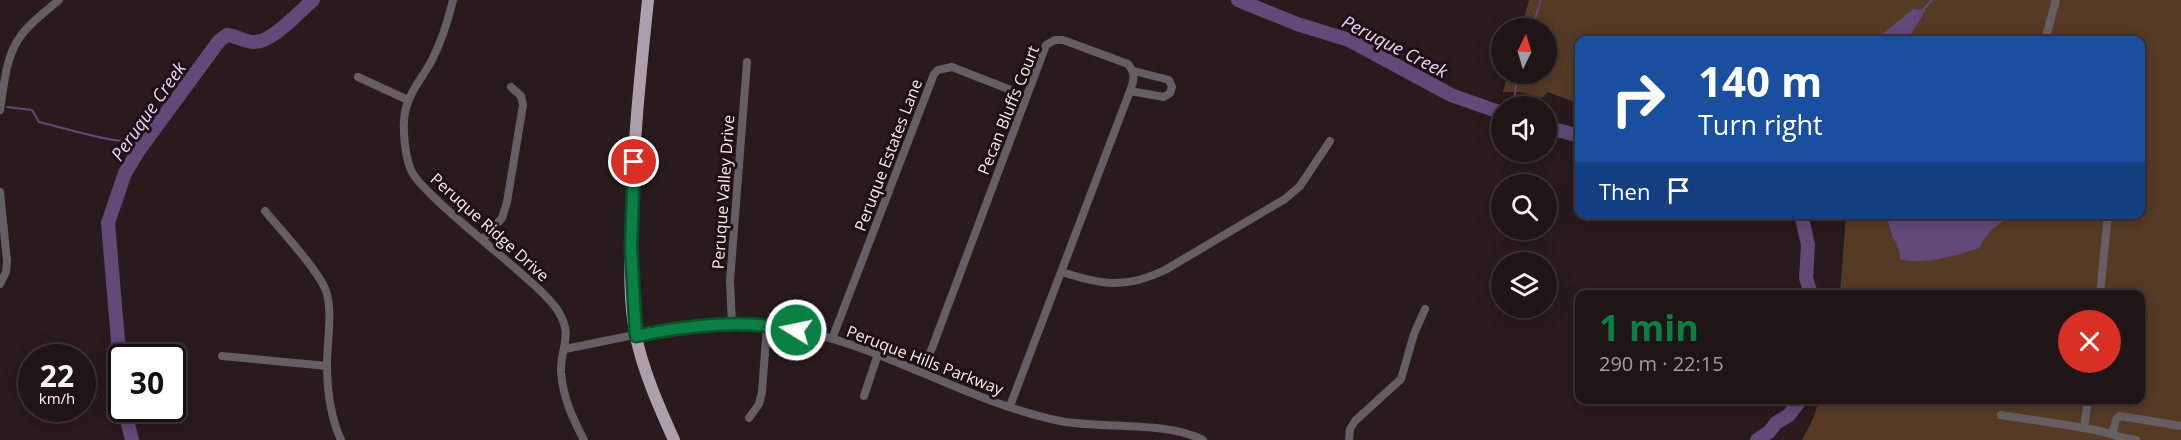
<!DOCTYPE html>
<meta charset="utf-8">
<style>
:root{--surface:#1f1416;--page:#2c2123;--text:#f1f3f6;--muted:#a19ea1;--line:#3c3335;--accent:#0b8043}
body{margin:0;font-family:"Open Sans",sans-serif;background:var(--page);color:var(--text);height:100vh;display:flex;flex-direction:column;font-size:22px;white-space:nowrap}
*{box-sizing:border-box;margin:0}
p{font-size:20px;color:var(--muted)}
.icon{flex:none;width:33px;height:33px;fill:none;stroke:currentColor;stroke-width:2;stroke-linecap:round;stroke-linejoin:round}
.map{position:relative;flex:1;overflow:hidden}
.side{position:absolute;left:1575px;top:290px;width:570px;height:114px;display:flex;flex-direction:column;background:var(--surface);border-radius:12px;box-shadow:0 3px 15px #0003,0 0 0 2px var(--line)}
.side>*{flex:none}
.hud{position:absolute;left:1575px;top:36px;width:570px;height:183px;border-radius:12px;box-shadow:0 3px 15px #0003,0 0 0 2px var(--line);background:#1a4fa0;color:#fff;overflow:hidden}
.needle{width:39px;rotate:5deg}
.buttons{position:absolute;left:1491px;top:18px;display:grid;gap:12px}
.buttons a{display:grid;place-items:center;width:66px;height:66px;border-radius:50%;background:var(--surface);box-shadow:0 3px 15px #0003,0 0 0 2px var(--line);font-size:30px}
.speed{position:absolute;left:18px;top:344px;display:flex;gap:12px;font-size:30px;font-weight:700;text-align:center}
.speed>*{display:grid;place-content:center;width:78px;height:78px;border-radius:50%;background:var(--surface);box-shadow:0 3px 15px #0003,0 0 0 2px var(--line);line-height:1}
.speed small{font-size:15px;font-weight:400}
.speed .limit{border:3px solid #111;border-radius:9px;background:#fff;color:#111}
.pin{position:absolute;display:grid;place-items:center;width:51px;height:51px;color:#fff;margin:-26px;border:3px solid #fff;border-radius:50%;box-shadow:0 2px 6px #0007}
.me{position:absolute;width:66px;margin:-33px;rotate:280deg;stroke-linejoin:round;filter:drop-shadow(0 0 4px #0008)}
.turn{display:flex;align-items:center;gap:21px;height:126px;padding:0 24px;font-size:27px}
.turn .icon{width:78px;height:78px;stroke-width:2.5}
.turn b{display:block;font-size:42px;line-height:51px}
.then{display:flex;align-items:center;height:57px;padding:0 24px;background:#0003;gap:12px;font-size:22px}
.round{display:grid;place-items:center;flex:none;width:63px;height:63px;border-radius:32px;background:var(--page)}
.summary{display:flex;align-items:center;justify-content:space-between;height:102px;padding:0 24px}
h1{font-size:36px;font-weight:700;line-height:45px;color:var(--accent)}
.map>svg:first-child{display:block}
</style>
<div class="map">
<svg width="2181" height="440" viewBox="0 0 2181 440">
<rect width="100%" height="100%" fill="#291a1d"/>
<polygon fill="#553a26" points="1529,0 2181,0 2181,440 1802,440 1814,417 1819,399 2140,399 2140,294 1840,294 1846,215 2140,214 2140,40 1580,40 1579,104 1548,92 1542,98 1520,92 1503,92 1508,74 1546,74 1546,28 1521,28"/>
<g fill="#614a78">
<polygon points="1913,9 1926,10 1907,40 1875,40"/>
<path d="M1885 215H2013C1997 224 1988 231 1979 248 1959 255 1921 266 1900 259 1900 250 1898 247 1894 239 1890 231 1890 224 1885 215Z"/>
</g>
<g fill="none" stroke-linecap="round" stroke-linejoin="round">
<g stroke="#614a78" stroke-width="2">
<polyline points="1922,11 1932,0"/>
<polyline points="1532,28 1541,0"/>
<polyline points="1516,106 1514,100 1518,74"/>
<path d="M7 107 32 110 39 122C73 130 109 143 144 142"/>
</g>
<g stroke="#614a78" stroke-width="14">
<polyline points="1238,0 1297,24 1349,40 1451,95 1502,113"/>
<polyline points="1546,127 1580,136"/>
<polyline points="1801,214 1808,245 1806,278 1811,294"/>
<path d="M122 388 108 223 125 173 139 150 219 41 227 35C237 36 247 43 255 42 272 42 299 12 313 0"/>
<polyline points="124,408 132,440"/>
<polyline points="1757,440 1769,432 1776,423 1789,415 1801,399"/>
</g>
<g stroke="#655f64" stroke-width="8">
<path d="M453 0C448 21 442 40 432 60 423 77 409 92 405 112 402 127 405 161 413 174 420 185 432 195 441 204 468 229 496 251 523 275 536 287 549 297 558 311 574 336 560 347 561 372 563 398 572 417 584 440"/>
<polyline points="2045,40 2056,0"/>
<polyline points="358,77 408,100"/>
<polyline points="1130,91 1164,97 1170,93 1172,87 1169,80 1134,71"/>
<path d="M0 110C4 87 5 60 18 40 28 24 45 12 59 0"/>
<polyline points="0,192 7,261 6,272 0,284"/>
<path d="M265 211C280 229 319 271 326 291 333 311 327 342 327 364 327 389 331 418 341 440"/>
<polyline points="483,239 502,218 507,202 523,105 521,96 511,87"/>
<path d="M1062 272C1102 285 1126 289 1165 270L1285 199 1300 186 1330 141"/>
<polyline points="2100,294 2108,214"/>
<polyline points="732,324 730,281 747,62"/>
<polyline points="832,339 934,74 938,70 952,67 1026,96"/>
<path d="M565 349C634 336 706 315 776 326 876 340 962 401 1060 421 1102 429 1167 421 1203 440"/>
<polyline points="222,356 327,366"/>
<path d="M923 372 1046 45 1055 40H1063L1128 64C1136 74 1134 80 1130 91L1010 406"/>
<polyline points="864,396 878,354"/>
<path d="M2001 415C2032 420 2064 424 2095 430 2109 433 2121 438 2136 440"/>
<polyline points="749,418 759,404 762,392 767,325"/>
<polyline points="2084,428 2088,399"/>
<polyline points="2109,433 2114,429 2116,419 2120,416 2181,426"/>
<polyline points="1349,440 1350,429 1355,421 1401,379 1414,334 1425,309"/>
</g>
<path stroke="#aea0aa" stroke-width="12" d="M648 0C640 77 632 155 631 232 630 267 629 304 636 337 644 373 659 407 674 440"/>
</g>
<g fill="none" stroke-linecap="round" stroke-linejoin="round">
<defs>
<path id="route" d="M634 162 631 248 636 336C690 325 742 319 796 330"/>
</defs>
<use href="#route" stroke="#07532c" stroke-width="15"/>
<use href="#route" stroke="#0b8043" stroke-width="10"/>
</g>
<g text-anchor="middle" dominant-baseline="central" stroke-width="6" stroke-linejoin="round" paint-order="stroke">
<g font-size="16" fill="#f6ebed" stroke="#1f1014">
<text transform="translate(1008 110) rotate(-68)">Pecan Bluffs Court</text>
<text transform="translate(888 155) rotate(-69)">Peruque Estates Lane</text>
<text transform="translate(723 192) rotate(-86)">Peruque Valley Drive</text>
<text transform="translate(490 227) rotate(42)">Peruque Ridge Drive</text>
<text transform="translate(925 360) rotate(21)">Peruque Hills Parkway</text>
</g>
<g font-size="18" font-style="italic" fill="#e7d2fe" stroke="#1f1014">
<text transform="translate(1395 46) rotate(27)">Peruque Creek</text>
<text transform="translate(148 111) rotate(-55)">Peruque Creek</text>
</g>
</g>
</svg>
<div class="buttons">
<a><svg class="needle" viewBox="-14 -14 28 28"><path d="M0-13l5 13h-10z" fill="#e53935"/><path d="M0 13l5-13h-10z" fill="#a19ea1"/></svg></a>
<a><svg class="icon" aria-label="sound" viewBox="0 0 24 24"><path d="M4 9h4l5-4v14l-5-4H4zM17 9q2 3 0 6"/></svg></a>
<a><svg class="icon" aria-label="search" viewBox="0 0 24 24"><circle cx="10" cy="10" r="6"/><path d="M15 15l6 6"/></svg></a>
<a><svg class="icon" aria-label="layers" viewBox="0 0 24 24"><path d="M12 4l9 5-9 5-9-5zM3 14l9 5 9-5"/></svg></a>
</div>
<div class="speed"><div>22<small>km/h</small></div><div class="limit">30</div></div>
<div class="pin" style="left:634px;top:162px;background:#d93025"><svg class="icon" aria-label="arrive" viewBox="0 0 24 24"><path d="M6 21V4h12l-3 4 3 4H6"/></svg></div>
<svg class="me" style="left:796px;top:330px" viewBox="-20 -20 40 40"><circle r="17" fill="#0b8043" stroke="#fff" stroke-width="3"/><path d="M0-11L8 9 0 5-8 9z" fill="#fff"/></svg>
<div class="hud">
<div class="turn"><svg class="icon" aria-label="right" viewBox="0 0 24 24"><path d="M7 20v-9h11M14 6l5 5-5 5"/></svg><div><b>140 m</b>Turn right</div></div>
<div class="then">Then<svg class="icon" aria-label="arrive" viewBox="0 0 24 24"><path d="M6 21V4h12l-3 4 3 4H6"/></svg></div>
</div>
<section class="side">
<div class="summary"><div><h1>1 min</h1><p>290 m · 22:15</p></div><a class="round" style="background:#d93025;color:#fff"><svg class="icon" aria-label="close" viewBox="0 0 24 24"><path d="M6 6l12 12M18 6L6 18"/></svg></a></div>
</section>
</div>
